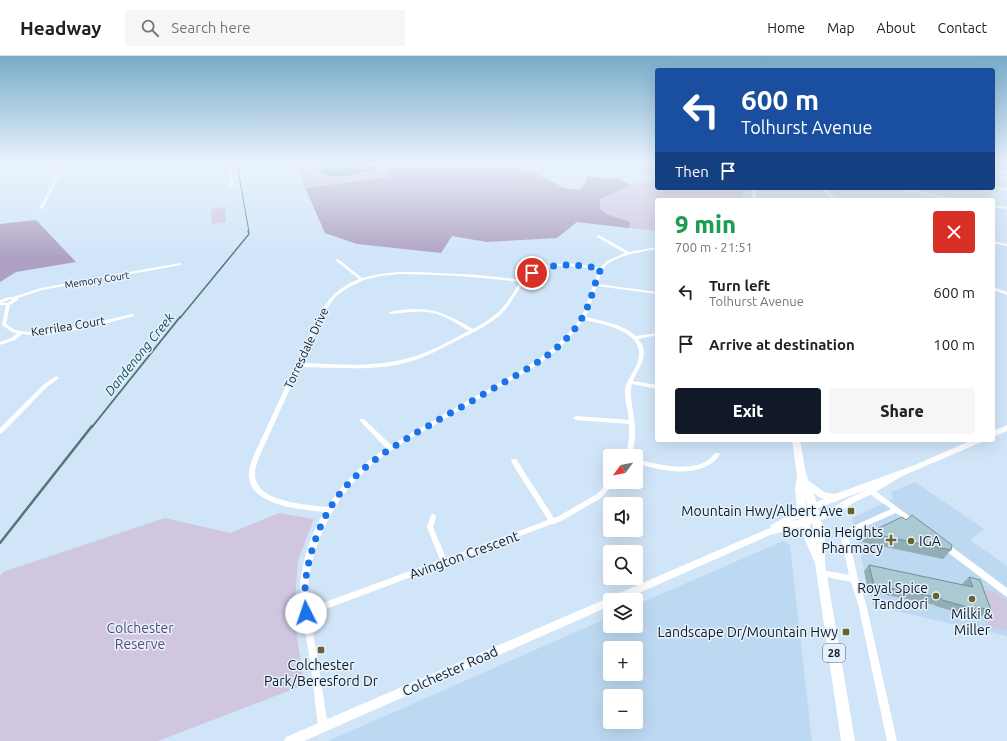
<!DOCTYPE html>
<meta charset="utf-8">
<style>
:root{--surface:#fff;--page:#f6f6f6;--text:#202124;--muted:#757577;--line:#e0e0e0;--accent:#111827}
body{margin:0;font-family:Ubuntu,sans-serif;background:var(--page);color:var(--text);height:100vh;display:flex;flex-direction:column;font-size:15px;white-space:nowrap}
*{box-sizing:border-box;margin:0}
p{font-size:13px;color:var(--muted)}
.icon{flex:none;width:22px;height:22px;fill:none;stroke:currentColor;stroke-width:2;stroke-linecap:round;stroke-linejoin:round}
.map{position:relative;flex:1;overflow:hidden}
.panel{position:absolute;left:655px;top:142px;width:340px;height:244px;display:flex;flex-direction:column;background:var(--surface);border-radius:4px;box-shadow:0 4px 16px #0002}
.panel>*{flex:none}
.hud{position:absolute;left:655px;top:12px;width:340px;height:122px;border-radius:4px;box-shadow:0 4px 16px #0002;background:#1a4fa0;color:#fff;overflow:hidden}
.needle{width:26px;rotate:238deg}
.buttons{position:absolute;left:603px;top:393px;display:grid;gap:8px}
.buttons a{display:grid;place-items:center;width:40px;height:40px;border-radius:4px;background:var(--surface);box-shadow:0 4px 16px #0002;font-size:20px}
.pin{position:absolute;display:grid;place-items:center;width:34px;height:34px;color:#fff;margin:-17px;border:2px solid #fff;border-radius:50%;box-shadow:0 1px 4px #0007}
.me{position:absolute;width:44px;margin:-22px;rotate:356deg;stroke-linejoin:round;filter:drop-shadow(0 0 3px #0008)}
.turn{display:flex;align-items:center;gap:14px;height:84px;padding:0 20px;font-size:18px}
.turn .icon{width:52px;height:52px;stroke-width:2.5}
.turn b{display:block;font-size:28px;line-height:34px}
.then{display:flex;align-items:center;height:38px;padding:0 20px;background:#0003;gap:8px;font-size:15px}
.round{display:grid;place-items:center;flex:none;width:42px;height:42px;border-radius:4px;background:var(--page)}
.headline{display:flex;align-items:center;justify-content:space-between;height:68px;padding:0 20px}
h1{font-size:24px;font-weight:800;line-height:30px;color:#1e9e55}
.primary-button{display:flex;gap:8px;margin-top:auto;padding:8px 20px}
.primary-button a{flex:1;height:46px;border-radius:4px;background:var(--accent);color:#fff;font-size:16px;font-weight:800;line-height:46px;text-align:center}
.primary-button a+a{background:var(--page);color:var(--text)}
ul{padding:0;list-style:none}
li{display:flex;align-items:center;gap:12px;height:52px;padding:0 20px}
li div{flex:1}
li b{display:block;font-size:15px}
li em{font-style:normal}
header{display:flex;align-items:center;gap:24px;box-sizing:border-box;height:56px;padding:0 20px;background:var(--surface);border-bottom:1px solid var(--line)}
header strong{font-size:19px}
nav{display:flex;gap:22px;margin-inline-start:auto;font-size:14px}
.search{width:280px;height:36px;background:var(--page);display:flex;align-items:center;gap:10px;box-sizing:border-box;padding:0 14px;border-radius:4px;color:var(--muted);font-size:15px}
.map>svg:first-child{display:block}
</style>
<header>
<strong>Headway</strong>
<div class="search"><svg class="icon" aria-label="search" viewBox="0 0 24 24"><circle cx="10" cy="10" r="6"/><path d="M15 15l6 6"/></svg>Search here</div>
<nav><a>Home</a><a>Map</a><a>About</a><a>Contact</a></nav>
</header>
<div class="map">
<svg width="1007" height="685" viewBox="0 0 1007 685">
<rect width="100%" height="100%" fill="#d1e5f9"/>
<g fill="#bdd8f1" fill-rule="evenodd">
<polygon points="915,426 984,473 970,484 1007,510 1007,544 996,536 989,571 1007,575 1007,580 873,550 852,462 893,443 891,436"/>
<path d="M783 485 790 489 812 685H328L610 561V570H636V549ZM610 592H636V618H610ZM610 640H636V666H610Z"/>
</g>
<g fill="#d1c6e0">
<polygon points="295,108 417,108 388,121 305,132"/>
<polygon points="657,124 657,132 742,132 744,144 657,144 657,175 577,166 590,135"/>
<polygon points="225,151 226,166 212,168 211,153"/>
<polygon points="279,457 314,463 298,504 294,558 304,629 158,685 0,685 0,520 3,516 165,462 230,477"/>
<polygon points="973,532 996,536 1007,544 1007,575 989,571"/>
</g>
<g fill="#aea0c2">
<polygon points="393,108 489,108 497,111 510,111 537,118 564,132 579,134 586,126 587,119 604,123 619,122 630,129 600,143 600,153 609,159 630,166 629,172 577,166 557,182 487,186 452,180 441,197 357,188 325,177 305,132 388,121"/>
<polygon points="36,164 76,206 16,216 0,226 0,168"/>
</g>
<path fill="#6f9f9b" stroke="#537776" d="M318 108H383C368 115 332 127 318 113Z"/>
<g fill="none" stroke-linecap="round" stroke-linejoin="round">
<polyline stroke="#537776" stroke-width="1" points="237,108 249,176"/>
<polyline stroke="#537776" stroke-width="1.5" points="180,262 249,178 248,175"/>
<polyline stroke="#537776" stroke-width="2" points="92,371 180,261"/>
<polyline stroke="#537776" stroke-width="2.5" points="0,487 92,370"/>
<g fill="#fff" fill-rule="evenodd">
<polygon points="63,108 65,108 43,152 40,153 39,152"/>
<polygon points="228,108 230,108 234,130 232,131 230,130"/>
<rect x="993" y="115" width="14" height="2"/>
<polygon points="993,117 1007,123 1007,125 993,119"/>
<polygon points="993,130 1007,132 1007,134 993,132"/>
<polygon points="820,132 824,132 837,144 802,144 804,143 832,143"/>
<path d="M597 179H599L629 196 657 191V193C641 196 613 199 603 213 601 217 599 223 598 228L657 236V238L597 230 586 261C602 265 623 268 636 280L657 277V279L638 283C651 297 639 311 633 325L657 329V333L632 328C629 340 633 351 634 362 636 375 635 387 632 400H626L629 382V368L576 364 573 362 576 360 629 364C628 354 624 343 625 333 627 323 635 315 638 305 647 276 604 268 584 264 574 276 564 289 551 299 537 310 521 319 505 328 480 342 456 356 431 371 418 378 405 385 392 394 356 417 331 449 317 490 310 510 306 531 309 552L440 504 427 471 431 459 433 458 435 459 436 461 433 471 446 502 548 464 512 407 511 405 512 403H516L554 462 559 460 597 438 610 425V426H616L601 442 563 464 556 467 555 468H552L310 559 319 612 328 671 326 674 323 676 320 674 318 671C315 645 312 618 308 592 305 574 300 556 300 538 300 510 310 480 324 456 301 453 246 450 249 416 249 411 252 406 253 401L321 255C333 238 339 232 359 223L335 204 338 203 362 222 380 218 399 216H417L479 219 522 224C543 203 573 206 600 212L607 205 625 197 597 181ZM560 210 582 211 599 214 581 262 562 284 547 297 525 312 391 389 364 363H360L359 364 360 365 386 392C363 408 342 427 327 451 307 448 253 447 255 416 255 411 258 406 259 401L300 311C336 311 374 316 409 306 426 301 440 293 456 285 470 278 485 271 498 261 515 247 520 221 542 213 548 211 554 211 560 210ZM399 218C439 218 480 221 520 226 515 234 510 243 504 250 496 260 484 267 473 273 441 254 426 249 389 256V257L391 258C402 257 414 255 426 256 442 257 456 267 469 275 449 285 428 298 405 303 371 312 336 308 301 307L325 255 335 241 349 231 364 224 380 220Z"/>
<polygon points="993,185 1007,188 1007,190 993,187"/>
<path d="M180 207 182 208 181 209 42 234 18 242V244L10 249 6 268 15 274 28 276 46 275 85 269 132 258 134 259V260C102 268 54 283 22 278L15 284 0 289V286L11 282 17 277 12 276 2 269 6 249H0V244L9 241H13L41 232ZM10 243 12 244 7 247H2Z"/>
<polygon points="993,231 1007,236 1007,239 993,234"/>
<polygon points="56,320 59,322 58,323 47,331 2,377 0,378 0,372 43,329"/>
<path d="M715 397H719L720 399C702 424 661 415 636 407V403C656 408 686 416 705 406 709 404 712 400 715 397Z"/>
<polygon points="868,430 870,431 916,465 917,467 916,469 914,470 912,469 896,457 855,475 849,483 858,523 866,548 897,685 887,685 858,548 851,526 822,520 819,519 818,517 819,515 822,514 849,519 841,482 851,471 891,453 866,435 865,433 866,431"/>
<polygon points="945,487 948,488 1007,532 1007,541 1004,539 942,492 941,490 942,488"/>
</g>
<g fill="#fff" fill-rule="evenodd">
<polygon points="895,132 903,132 958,144 950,144"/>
<polygon points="993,149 1007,151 1007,153 993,151"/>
<polygon points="1007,369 1007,375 993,381 993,375"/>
<path d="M972 384H983L982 386 902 420 874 437 855 446 835 459 805 470 770 479 623 544H610V550L304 685H284L286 681 770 472 771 469 800 453 824 443 819 441 803 429 802 427 803 425 806 424 809 425 824 436 835 438 915 409ZM868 433 849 442 829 454 791 466 821 451Z"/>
</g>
<g fill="#fff" fill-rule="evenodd">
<polygon points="751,132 755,132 757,144 753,144"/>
<path d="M792 384H800L806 418 815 441 825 479V508L855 685H841L815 507 805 484 797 453 795 432 797 420ZM805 441 815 479V484L808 464Z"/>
</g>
</g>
<g fill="#93adb5">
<polygon points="906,464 951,494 943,503 862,486 868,477"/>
<polygon points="869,509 963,529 962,528 969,521 991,554 984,561 977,559 975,561 935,550 935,549 868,535 864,515"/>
</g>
<g fill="#abc9d3" stroke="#788d94">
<polygon points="912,459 952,489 951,494 868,477 902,461 906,464"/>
<polygon points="869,509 973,531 969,521 980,524 991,554 981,552 982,555 942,544 941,542 874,529"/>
</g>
<linearGradient id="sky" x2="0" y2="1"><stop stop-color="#77acc9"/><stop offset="0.53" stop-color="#eaf3fc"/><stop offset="1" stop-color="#eaf3fc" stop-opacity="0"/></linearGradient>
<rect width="1007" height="203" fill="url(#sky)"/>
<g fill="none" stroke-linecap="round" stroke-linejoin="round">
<path stroke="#1a73e8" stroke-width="7" stroke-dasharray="0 12.6" d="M306 557C303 534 306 513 313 491 332 428 374 401 428 370 452 356 476 343 499 329 522 316 546 303 564 285 576 273 585 260 590 244 594 234 596 222 601 213 578 208 554 206 532 217"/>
</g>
<g fill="#67622e" stroke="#e5f2fe" stroke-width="1.5">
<rect x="847" y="451" width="8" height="8" rx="2"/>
<path d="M889 478h4v4h4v4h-4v4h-4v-4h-4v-4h4z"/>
<circle cx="911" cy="485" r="4"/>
<circle cx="936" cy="540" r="4"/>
<circle cx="972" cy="543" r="4"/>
<rect x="842" y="572" width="8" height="8" rx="2"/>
<rect x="317" y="590" width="8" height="8" rx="2"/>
</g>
<g text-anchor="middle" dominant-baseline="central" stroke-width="3" stroke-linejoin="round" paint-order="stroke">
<g font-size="10" fill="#111920" stroke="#e5f2fe">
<text transform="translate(97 224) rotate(-9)">Memory Court</text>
</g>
<rect fill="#e5f2fe" stroke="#515a63" stroke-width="1" x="823" y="588" width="22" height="18" rx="3"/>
<g font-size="11" font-weight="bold" fill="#111920">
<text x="834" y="597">28</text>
</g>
<g font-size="12" fill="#111920" stroke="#e5f2fe">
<text transform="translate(68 270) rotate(-9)">Kerrilea Court</text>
<text transform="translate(306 292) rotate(-65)">Torresdale Drive</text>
</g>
<g font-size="13" font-style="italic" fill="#08524e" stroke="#e5f2fe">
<text transform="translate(139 298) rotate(-51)">Dandenong Creek</text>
</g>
<g font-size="14" fill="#111920" stroke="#e5f2fe" text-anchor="end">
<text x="843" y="455">Mountain Hwy/Albert Ave</text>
<text x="883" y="476">Boronia Heights<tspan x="883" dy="16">Pharmacy</tspan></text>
<text x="919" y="485" text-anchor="start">IGA</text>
<text x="928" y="532">Royal Spice<tspan x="928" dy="16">Tandoori</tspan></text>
<text x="972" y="558" text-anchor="middle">Milki &amp;<tspan x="972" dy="16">Miller</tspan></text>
<text x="838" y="576">Landscape Dr/Mountain Hwy</text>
<text x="321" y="609" text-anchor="middle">Colchester<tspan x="321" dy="16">Park/Beresford Dr</tspan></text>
</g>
<g font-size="14" fill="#111920" stroke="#e5f2fe">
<text transform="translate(464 499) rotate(-20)">Avington Crescent</text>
<text transform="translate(450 615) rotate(-24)">Colchester Road</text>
</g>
<g font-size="14" fill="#5e4879" stroke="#e5f2fe">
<text x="140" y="572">Colchester<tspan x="140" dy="16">Reserve</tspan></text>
</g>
</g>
</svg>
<div class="buttons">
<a><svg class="needle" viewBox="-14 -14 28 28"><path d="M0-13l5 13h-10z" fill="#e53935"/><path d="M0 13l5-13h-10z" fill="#757577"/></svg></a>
<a><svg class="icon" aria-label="sound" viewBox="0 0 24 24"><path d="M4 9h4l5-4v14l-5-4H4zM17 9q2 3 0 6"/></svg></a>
<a><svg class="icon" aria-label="search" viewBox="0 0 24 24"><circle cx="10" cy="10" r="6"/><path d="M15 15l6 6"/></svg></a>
<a><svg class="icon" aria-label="layers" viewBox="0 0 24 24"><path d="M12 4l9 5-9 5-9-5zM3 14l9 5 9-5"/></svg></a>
<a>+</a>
<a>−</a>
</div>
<div class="pin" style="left:532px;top:217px;background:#d93025"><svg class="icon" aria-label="arrive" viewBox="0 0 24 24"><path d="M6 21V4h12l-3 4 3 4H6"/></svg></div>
<svg class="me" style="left:306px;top:557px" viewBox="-20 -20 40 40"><circle r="19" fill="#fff"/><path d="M0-13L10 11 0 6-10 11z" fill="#1a73e8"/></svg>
<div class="hud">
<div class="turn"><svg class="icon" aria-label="left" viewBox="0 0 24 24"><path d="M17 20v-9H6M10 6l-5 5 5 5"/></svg><div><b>600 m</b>Tolhurst Avenue</div></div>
<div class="then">Then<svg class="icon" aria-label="arrive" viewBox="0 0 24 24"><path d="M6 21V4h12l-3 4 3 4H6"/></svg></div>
</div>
<section class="panel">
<div class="headline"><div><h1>9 min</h1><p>700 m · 21:51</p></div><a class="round" style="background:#d93025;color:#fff"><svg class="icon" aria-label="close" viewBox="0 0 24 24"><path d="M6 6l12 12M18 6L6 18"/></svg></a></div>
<ul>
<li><svg class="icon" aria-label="left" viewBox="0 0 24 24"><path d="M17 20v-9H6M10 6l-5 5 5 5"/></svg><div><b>Turn left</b><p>Tolhurst Avenue</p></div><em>600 m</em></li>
<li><svg class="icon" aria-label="arrive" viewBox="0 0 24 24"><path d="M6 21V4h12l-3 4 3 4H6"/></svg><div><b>Arrive at destination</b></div><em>100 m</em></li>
</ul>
<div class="primary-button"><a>Exit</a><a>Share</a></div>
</section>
</div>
